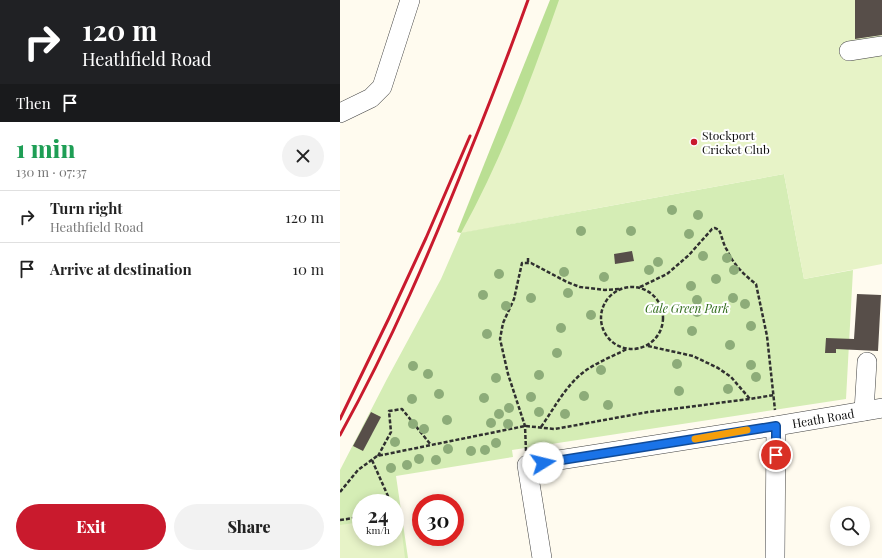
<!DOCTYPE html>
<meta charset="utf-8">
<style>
:root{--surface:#fff;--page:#f2f2f2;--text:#222;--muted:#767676;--line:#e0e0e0;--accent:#c91a2d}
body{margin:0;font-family:"Playfair Display",serif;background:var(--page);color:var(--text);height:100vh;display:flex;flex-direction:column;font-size:15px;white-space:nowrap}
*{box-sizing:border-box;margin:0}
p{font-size:13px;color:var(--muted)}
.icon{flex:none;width:22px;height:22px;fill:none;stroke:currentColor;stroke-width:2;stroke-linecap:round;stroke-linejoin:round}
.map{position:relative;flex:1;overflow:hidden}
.panel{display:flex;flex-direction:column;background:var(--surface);width:340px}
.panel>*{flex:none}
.hud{background:#202124;color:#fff;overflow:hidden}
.controls{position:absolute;left:490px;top:506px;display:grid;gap:8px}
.controls a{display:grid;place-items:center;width:40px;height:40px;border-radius:50%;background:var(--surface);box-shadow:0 2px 10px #0003;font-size:20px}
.speed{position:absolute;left:12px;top:494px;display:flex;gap:8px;font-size:20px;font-weight:700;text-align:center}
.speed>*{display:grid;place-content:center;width:52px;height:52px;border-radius:50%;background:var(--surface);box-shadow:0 2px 10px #0003;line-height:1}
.speed small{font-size:10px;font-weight:400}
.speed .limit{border:6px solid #d22;background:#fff;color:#111}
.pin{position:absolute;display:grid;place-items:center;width:34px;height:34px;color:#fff;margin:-17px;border:2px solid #fff;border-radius:50%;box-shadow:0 1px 4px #0007}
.me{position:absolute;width:44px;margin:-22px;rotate:81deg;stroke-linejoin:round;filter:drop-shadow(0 0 3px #0008)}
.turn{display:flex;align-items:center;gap:14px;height:84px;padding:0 16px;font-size:18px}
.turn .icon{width:52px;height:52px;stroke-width:2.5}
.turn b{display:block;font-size:28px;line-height:34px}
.then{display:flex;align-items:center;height:38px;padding:0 16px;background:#0003;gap:8px;font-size:15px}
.round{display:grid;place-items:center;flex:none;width:42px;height:42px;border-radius:21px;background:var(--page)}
.summary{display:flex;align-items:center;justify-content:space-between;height:68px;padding:0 16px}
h1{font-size:24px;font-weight:800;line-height:30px;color:#1e9e55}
.cta{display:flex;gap:8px;margin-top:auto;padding:8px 16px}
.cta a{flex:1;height:46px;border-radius:24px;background:var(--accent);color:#fff;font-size:16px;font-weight:800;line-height:46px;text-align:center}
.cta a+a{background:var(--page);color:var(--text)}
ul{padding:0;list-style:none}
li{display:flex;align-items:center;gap:12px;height:52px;padding:0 16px;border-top:1px solid var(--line)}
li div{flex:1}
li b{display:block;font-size:15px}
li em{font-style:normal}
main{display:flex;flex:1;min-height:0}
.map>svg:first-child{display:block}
</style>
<main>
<section class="panel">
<div class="hud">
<div class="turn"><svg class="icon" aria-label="right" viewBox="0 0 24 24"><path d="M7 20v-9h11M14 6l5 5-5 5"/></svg><div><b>120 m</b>Heathfield Road</div></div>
<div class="then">Then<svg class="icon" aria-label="arrive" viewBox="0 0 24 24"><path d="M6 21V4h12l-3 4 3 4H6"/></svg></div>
</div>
<div class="summary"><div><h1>1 min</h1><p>130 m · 07:37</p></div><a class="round"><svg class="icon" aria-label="close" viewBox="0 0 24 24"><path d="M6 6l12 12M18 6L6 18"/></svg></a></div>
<ul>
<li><svg class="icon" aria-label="right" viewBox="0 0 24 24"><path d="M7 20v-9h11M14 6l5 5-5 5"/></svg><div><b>Turn right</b><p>Heathfield Road</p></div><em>120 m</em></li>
<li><svg class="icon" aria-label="arrive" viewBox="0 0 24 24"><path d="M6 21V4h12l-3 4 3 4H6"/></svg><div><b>Arrive at destination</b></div><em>10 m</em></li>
</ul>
<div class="cta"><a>Exit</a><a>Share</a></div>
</section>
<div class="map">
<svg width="542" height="558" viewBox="0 0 542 558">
<rect width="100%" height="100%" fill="#fffbef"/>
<path fill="#d5edb5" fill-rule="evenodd" d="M444 174 464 279 513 270 506 399 172 450 173 457 56 476 68 558H0V470L47 379 101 279 121 233ZM21 503H55V537H21Z"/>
<polygon fill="#badf93" points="210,0 239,0 245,210 121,233 117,232"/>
<g fill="#e7f3c7">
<path d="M219 0H542V264L464 279 444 174 121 233C162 159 191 80 219 0Z"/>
<polygon points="55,517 60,517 65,558 0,558 0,525 21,522 21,537 55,537"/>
</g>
<g fill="#574e49">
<polygon points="515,0 542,0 542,35 515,39"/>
<polygon points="292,251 294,261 275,264 274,254"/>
<polygon points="517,294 541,295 538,351 496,349 496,353 485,353 486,338 514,339"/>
<polygon points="31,412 41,417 23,451 13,446"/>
</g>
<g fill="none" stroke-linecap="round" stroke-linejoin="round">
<defs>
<g id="minor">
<polyline points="509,51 542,46"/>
<polyline points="0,113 31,98 42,87 70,0"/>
<polyline points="524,411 527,362"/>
<path id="s1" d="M202 558 187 465 436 426 542 408"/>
<polyline points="435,558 436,426"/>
</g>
</defs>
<use href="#minor" stroke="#414141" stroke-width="20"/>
<g stroke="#303030" stroke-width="2.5" stroke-dasharray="4 2" stroke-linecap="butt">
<polyline points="188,258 188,263"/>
<circle cx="292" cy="318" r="31"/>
<path d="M300 287 327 274 349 255 372 229 375 228 379 230C382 236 383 244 387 250 393 264 404 275 416 284L427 336 435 410"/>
<polyline points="308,346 353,356 378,368 391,377 410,399"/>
<path d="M201 427C215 407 226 385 245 371 258 362 273 356 287 349"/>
<polyline points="186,451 185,426 168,374 160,339 163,323 174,299 182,263 191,263 227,282 240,287 265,290 279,289"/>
<polyline points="38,456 51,432 49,411 62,409 91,445"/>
<polyline points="32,460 51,503"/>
<polyline points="0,492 18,470 37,456 185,426 215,429 308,412 410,399 434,395"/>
<polyline points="0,520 21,517"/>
</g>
<use href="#minor" stroke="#fff" stroke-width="19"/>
<g stroke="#c91a2d" stroke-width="3">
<polyline points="0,419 49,318 86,238 130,136"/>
<path d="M0 435C51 343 92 247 131 149 151 100 170 50 188 0"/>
</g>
</g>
<g fill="#8dac79">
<circle cx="332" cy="210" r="5"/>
<circle cx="358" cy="215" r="5"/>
<circle cx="241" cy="231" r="5"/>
<circle cx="291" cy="231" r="5"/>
<circle cx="349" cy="234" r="5"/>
<circle cx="363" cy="256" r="5"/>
<circle cx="387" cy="258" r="5"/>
<circle cx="318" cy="262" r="5"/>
<circle cx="309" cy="270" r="5"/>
<circle cx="394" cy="270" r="5"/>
<circle cx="224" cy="272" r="5"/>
<circle cx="159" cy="274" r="5"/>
<circle cx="264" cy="277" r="5"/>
<circle cx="376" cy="279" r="5"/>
<circle cx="351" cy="286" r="5"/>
<circle cx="228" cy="293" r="5"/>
<circle cx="143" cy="295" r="5"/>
<circle cx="191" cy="298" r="5"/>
<circle cx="393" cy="298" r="5"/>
<circle cx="357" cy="300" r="5"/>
<circle cx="405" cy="304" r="5"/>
<circle cx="166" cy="306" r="5"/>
<circle cx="357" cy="312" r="5"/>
<circle cx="251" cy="315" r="5"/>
<circle cx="411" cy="326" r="5"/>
<circle cx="221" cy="328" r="5"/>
<circle cx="352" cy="331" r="5"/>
<circle cx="147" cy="334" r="5"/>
<circle cx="390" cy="345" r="5"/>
<circle cx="217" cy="353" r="5"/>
<circle cx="337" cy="364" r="5"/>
<circle cx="411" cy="365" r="5"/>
<circle cx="73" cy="366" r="5"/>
<circle cx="261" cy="370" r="5"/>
<circle cx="88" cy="374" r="5"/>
<circle cx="199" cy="375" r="5"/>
<circle cx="416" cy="377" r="5"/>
<circle cx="156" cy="378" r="5"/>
<circle cx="388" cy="389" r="5"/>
<circle cx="339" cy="391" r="5"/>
<circle cx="99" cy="394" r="5"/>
<circle cx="244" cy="396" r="5"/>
<circle cx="191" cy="397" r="5"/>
<circle cx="144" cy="398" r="5"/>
<circle cx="72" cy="399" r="5"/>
<circle cx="268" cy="405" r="5"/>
<circle cx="169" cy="408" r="5"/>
<circle cx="199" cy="412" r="5"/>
<circle cx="159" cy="414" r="5"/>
<circle cx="225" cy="414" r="5"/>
<circle cx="107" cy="420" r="5"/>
<circle cx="151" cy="423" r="5"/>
<circle cx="73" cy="424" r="5"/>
<circle cx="168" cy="424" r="5"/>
<circle cx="84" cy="429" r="5"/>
<circle cx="55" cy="442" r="5"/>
<circle cx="156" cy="443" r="5"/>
<circle cx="108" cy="449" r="5"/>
<circle cx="145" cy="450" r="5"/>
<circle cx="131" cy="451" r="5"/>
<circle cx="79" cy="459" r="5"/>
<circle cx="96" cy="460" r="5"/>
<circle cx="67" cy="465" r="5"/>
<circle cx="51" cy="468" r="5"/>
</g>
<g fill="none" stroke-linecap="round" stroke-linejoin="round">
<defs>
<polyline id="route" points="203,463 436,426 436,455"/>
</defs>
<use href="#route" stroke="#114b97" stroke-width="10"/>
<use href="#route" stroke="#1a73e8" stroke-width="7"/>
<polyline stroke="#f59e0b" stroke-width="7" points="355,439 407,430"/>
</g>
<circle fill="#c91a2d" stroke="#fff" stroke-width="1.5" cx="354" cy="142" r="4"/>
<g text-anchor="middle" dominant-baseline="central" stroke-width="4" stroke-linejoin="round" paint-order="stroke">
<g font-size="12" fill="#0e0e0e" stroke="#fff" text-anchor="start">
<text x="362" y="135">Stockport<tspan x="362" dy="14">Cricket Club</tspan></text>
</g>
<g font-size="12" font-style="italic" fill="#2f6b19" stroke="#fff">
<text x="347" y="308">Cale Green Park</text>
</g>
<g font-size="12" fill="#0e0e0e" stroke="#fff">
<text stroke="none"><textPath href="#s1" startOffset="394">Heath Road</textPath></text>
</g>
</g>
</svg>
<div class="controls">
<a><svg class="icon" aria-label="search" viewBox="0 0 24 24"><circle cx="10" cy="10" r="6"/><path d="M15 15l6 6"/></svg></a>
</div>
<div class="speed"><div>24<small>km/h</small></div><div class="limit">30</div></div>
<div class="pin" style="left:436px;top:455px;background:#d93025"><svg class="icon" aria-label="arrive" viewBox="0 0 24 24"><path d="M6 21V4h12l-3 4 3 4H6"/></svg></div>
<svg class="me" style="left:203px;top:463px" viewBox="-20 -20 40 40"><circle r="19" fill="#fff"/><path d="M0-13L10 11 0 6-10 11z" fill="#1a73e8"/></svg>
</div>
</main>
